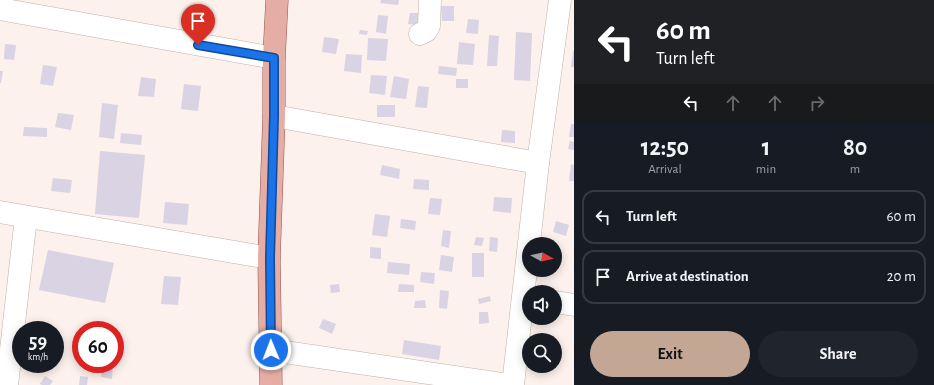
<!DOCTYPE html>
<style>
:root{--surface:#171b24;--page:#20242c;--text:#f1f3f6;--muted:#9ea1a6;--line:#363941;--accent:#c3a693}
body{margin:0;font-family:"Alegreya Sans",sans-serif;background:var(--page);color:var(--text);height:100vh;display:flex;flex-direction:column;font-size:15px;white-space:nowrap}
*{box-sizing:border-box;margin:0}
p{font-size:13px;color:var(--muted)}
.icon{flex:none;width:22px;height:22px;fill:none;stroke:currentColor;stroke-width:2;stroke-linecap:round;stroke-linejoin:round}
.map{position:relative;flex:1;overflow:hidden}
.drawer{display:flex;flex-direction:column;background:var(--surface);width:360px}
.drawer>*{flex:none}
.top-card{background:#202124;color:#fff;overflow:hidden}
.needle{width:26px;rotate:98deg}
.tools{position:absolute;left:522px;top:237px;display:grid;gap:8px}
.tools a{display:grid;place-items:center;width:40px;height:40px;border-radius:50%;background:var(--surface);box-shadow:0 2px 10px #0003;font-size:20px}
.speed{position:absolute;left:12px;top:321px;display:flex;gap:8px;font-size:20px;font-weight:700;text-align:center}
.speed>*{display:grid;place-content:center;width:52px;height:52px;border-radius:50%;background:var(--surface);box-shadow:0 2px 10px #0003;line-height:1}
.speed small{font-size:10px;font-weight:400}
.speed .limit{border:6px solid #d22;background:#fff;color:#111}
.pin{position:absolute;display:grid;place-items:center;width:34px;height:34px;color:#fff;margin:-41px -17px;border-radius:50% 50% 50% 0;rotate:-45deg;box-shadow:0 0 4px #0007}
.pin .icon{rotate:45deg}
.me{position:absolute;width:44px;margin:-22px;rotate:359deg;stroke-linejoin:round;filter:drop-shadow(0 0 3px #0008)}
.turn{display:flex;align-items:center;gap:14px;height:84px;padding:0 16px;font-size:18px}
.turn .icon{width:52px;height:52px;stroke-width:2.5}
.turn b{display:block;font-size:28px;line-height:34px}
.lanes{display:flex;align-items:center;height:38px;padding:0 16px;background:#0003;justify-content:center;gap:20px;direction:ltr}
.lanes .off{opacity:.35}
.eta{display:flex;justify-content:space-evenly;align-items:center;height:68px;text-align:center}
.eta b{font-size:24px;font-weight:700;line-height:28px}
.action{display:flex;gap:8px;margin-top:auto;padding:8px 16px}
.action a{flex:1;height:46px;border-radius:24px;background:var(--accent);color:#111;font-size:16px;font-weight:700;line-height:46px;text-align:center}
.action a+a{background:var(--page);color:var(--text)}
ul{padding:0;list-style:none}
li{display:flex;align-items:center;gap:12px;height:54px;margin:0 8px 6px;padding:0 8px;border:2px solid var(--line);border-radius:12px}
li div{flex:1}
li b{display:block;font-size:15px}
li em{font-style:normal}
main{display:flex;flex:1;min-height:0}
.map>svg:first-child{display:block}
</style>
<main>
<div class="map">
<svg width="574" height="385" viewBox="0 0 574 385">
<rect width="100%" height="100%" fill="#fcf1ec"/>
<g fill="#dad3e3">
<polygon points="381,0 399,0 398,5 380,3"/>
<polygon points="441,6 454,6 454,21 442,21"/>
<polygon points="410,13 422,13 422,25 408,24"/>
<polygon points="378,15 388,16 386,34 376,32"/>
<polygon points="468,19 479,20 478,34 466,33"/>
<polygon points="360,30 368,31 367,35 359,34"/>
<polygon points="516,32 532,33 530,81 514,80"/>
<polygon points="489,35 499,36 497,66 487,66"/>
<polygon points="324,37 339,39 336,54 322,52"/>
<polygon points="368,38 388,39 386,61 367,60"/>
<polygon points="459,42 475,44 473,65 457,64"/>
<polygon points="5,44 16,45 14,60 4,59"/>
<polygon points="573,51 574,51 574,67 571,67"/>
<polygon points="346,54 362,55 361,73 344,71"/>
<polygon points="43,65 57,67 53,86 40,84"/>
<polygon points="439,66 457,68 456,76 438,74"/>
<polygon points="0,71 3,71 1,83 0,83"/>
<polygon points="371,75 387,76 385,95 369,93"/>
<polygon points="394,76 409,79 406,99 390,97"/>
<polygon points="141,77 156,79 154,97 138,96"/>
<rect x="456" y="79" width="12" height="9"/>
<polygon points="184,84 201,86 198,111 181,109"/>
<polygon points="418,86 429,87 427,108 415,107"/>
<polygon points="102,103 118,105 114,139 99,137"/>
<rect x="377" y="105" width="18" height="12"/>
<polygon points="58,113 74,115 71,130 55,127"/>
<polygon points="571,124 574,124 574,137 569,137"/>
<polygon points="24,127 47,128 47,137 23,136"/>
<polygon points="502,130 515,131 515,143 501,142"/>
<polygon points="121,133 142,135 141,145 120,143"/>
<polygon points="570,141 574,142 574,150 568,149"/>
<polygon points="100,151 145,155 139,218 95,214"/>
<polygon points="571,164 574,165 574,181 569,181"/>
<polygon points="382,165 400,169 399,179 380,175"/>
<polygon points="53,178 72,180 70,193 51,191"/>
<polygon points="414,179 429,180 429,190 413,189"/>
<polygon points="494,197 512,198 511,213 493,211"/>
<polygon points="430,198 442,199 440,215 428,214"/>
<polygon points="165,202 189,204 187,225 163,223"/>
<polygon points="375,214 390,216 387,237 372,235"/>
<polygon points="401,219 416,221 415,230 400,228"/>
<polygon points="556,221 569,225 566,236 553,232"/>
<polygon points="443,230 451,231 449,248 441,246"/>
<polygon points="476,237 484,238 482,246 474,245"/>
<polygon points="490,237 498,238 497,252 489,251"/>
<polygon points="370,247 381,248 381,259 370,258"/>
<polygon points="48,250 114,263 105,303 39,290"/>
<rect x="472" y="253" width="12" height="24"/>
<polygon points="441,255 454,257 452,272 439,270"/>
<polygon points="388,262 410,264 409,275 387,273"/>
<polygon points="421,272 435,273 434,284 420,282"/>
<polygon points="164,276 181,277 178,305 161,304"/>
<polygon points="339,284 340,292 331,293 330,285"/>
<polygon points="399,284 414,285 414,292 398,292"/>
<polygon points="440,290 449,291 447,309 439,308"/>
<polygon points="490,296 491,301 479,304 478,299"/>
<polygon points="425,300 426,308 414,308 415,301"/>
<polygon points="479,312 488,312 489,323 479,324"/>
<polygon points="323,319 336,324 332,334 319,328"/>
<polygon points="404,340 441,346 439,360 402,354"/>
<polygon points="82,364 98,364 97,370 82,367"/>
<polygon points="103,364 113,366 112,379 101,377"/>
<polygon points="45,376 53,381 50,385 42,385 40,384"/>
<polygon points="80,376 88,377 87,385 79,385"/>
</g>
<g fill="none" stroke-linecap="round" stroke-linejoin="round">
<defs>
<g id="minor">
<polyline points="0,9 274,58"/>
<polyline points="420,34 426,31 429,26 430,0"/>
<polyline points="274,116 538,163"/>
<polyline points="0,212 269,258"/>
<polyline points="555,302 574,305"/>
<polyline points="271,350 510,385"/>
<polyline points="7,385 26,217"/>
<polyline points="513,385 538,163 560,0"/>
</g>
<polyline id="major" points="271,385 269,258 274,116 274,58 277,0"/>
</defs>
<use href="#minor" stroke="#c1b0a8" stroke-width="23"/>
<use href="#major" stroke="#915248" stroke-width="23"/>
<use href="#minor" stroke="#fff" stroke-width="22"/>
<use href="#major" stroke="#e6ada5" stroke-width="22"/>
</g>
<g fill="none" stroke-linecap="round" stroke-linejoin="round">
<defs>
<polyline id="route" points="198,45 274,58 274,116 270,258 271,350"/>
</defs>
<use href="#route" stroke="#114b97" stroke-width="10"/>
<use href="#route" stroke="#1a73e8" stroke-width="7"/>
</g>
</svg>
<div class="tools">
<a><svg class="needle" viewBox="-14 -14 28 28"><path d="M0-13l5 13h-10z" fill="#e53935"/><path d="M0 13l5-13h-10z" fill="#9ea1a6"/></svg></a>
<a><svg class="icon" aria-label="sound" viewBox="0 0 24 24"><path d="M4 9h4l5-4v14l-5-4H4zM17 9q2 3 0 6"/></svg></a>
<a><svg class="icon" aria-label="search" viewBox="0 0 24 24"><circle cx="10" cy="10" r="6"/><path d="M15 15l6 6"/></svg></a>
</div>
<div class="speed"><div>59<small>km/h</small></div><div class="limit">60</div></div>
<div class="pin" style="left:198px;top:45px;background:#d93025"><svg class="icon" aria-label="arrive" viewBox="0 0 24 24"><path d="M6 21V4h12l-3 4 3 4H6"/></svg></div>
<svg class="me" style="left:271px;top:350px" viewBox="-20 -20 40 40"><circle r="17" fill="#1a73e8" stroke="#fff" stroke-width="3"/><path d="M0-11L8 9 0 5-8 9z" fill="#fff"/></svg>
</div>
<section class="drawer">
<div class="top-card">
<div class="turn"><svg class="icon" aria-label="left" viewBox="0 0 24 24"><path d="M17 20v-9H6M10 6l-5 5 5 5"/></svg><div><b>60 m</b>Turn left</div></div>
<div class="lanes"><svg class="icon" aria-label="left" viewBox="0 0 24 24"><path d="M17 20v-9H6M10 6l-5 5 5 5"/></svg><svg class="icon off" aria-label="ahead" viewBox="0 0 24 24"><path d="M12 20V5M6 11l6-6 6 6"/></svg><svg class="icon off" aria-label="ahead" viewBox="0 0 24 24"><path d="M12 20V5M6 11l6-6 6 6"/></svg><svg class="icon off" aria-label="right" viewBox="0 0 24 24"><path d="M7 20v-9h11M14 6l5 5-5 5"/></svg></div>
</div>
<div class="eta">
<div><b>12:50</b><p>Arrival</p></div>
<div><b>1</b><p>min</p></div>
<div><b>80</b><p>m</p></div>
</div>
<ul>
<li><svg class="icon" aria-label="left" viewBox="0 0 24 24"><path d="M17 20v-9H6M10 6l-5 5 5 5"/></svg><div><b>Turn left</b></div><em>60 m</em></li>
<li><svg class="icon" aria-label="arrive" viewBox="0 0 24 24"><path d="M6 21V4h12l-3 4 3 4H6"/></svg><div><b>Arrive at destination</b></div><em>20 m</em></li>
</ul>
<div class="action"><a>Exit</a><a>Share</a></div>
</section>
</main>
